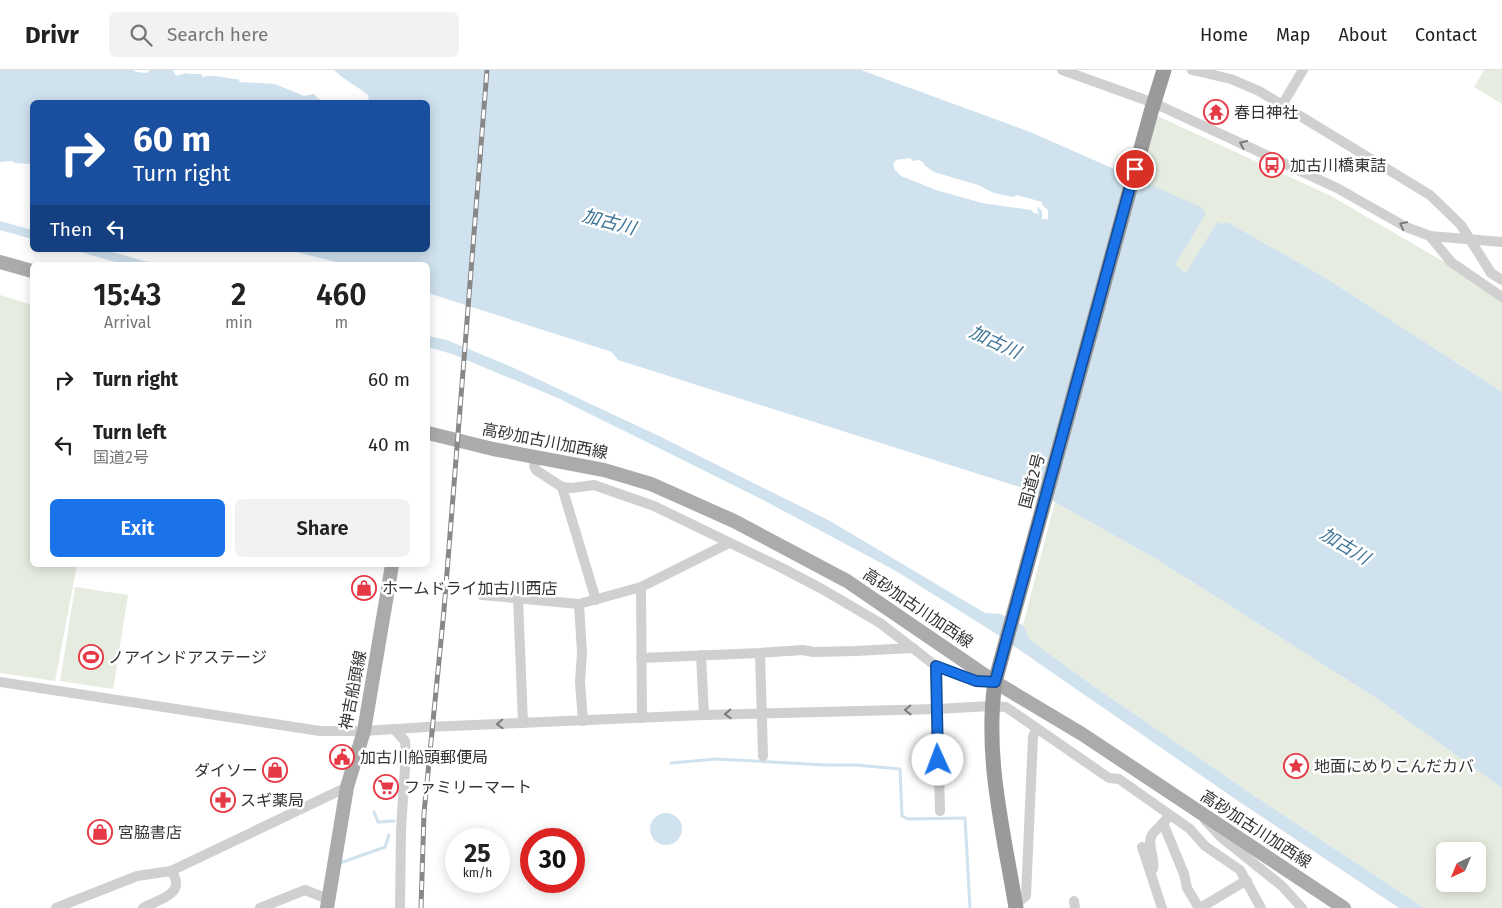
<!DOCTYPE html>
<meta charset="utf-8">
<style>
:root{--surface:#fff;--page:#f2f2f2;--text:#222;--muted:#767676;--line:#e0e0e0;--accent:#1a73e8}
body{margin:0;font-family:"Fira Sans","Noto Sans JP",sans-serif;background:var(--page);color:var(--text);height:100vh;display:flex;flex-direction:column;font-size:19px;white-space:nowrap}
*{box-sizing:border-box;margin:0}
p{font-size:16px;color:var(--muted)}
.icon{flex:none;width:28px;height:28px;fill:none;stroke:currentColor;stroke-width:2;stroke-linecap:round;stroke-linejoin:round}
.map{position:relative;flex:1;overflow:hidden}
.drawer{position:absolute;left:30px;top:192px;width:400px;height:305px;display:flex;flex-direction:column;background:var(--surface);border-radius:8px;box-shadow:0 2px 12px #0003}
.drawer>*{flex:none}
.top-card{position:absolute;left:30px;top:30px;width:400px;height:152px;border-radius:8px;box-shadow:0 2px 12px #0003;background:#1a4fa0;color:#fff;overflow:hidden}
.needle{width:32px;rotate:224deg}
.controls{position:absolute;left:1436px;top:772px;display:grid;gap:10px}
.controls a{display:grid;place-items:center;width:50px;height:50px;border-radius:8px;background:var(--surface);box-shadow:0 2px 12px #0003;font-size:25px}
.speed{position:absolute;left:445px;top:758px;display:flex;gap:10px;font-size:25px;font-weight:700;text-align:center}
.speed>*{display:grid;place-content:center;width:65px;height:65px;border-radius:50%;background:var(--surface);box-shadow:0 2px 12px #0003;line-height:1}
.speed small{font-size:12px;font-weight:400}
.speed .limit{border:8px solid #d22;background:#fff;color:#111}
.pin{position:absolute;display:grid;place-items:center;width:42px;height:42px;color:#fff;margin:-21px;border:2px solid #fff;border-radius:50%;box-shadow:0 1px 5px #0007}
.me{position:absolute;width:55px;margin:-28px;rotate:358deg;stroke-linejoin:round;filter:drop-shadow(0 0 4px #0008)}
.turn{display:flex;align-items:center;gap:18px;height:105px;padding:0 20px;font-size:22px}
.turn .icon{width:65px;height:65px;stroke-width:2.5}
.turn b{display:block;font-size:35px;line-height:42px}
.then{display:flex;align-items:center;height:48px;padding:0 20px;background:#0003;gap:10px;font-size:19px}
.eta{display:flex;justify-content:space-evenly;align-items:center;height:85px;text-align:center}
.eta b{font-size:30px;font-weight:600;line-height:35px}
.cta{display:flex;gap:10px;margin-top:auto;padding:10px 20px}
.cta a{flex:1;height:58px;border-radius:8px;background:var(--accent);color:#fff;font-size:20px;font-weight:600;line-height:58px;text-align:center}
.cta a+a{background:var(--page);color:var(--text)}
ul{padding:0;list-style:none}
li{display:flex;align-items:center;gap:15px;height:65px;padding:0 20px}
li div{flex:1}
li b{display:block;font-size:19px}
li em{font-style:normal}
header{display:flex;align-items:center;gap:30px;box-sizing:border-box;height:70px;padding:0 25px;background:var(--surface);border-bottom:1px solid var(--line)}
header strong{font-size:24px}
nav{display:flex;gap:28px;margin-inline-start:auto;font-size:18px}
.search{width:350px;height:45px;background:var(--page);display:flex;align-items:center;gap:12px;box-sizing:border-box;padding:0 18px;border-radius:8px;color:var(--muted);font-size:19px}
.map>svg:first-child{display:block}
</style>
<header>
<strong>Drivr</strong>
<div class="search"><svg class="icon" aria-label="search" viewBox="0 0 24 24"><circle cx="10" cy="10" r="6"/><path d="M15 15l6 6"/></svg>Search here</div>
<nav><a>Home</a><a>Map</a><a>About</a><a>Contact</a></nav>
</header>
<div class="map">
<svg width="1502" height="838" viewBox="0 0 1502 838">
<rect width="100%" height="100%" fill="#fff"/>
<g fill="#e6ecdf" fill-rule="evenodd">
<polygon points="1484,0 1502,0 1502,34 1474,17"/>
<polygon points="1155,45 1331,126 1451,196 1502,230 1502,322 1324,207 1227,152 1222,154 1217,152 1187,203 1174,195 1205,145 1205,141 1136,109"/>
<polygon points="0,225 32,235 32,495 77,495 55,611 0,603"/>
<path d="M1055 432 1156 489 1376 628 1502 718V838H1424L1256 727 1092 615 1030 570 1023 555ZM1445 781H1478V814H1445Z"/>
<polygon points="75,517 128,525 113,619 60,611"/>
</g>
<g fill="#cfe2ee" fill-rule="evenodd">
<path d="M0 0H132L137 2 147 3 150 0H173L176 6 186 3 189 4H201L203 7C214 3 226 9 238 9L240 12 275 14 304 26 314 24C319 32 327 31 334 32H32V94L15 93 12 91 0 92Z"/>
<path d="M334 0H861L1030 62 1201 137 1205 141V145L1175 195 1186 203 1217 152 1222 154 1227 152 1324 207 1502 322V718L1376 628 1156 489 1055 432 1023 418 618 290 612 282 428 223V195H347L289 180H428V32H369L368 25C357 16 345 11 334 0ZM910 88 913 91 919 90 923 92 924 95 934 102 978 115 994 123 1013 127 1017 125 1042 132V135L1048 140V149H1042V141L1038 137 1037 139 1039 144 1034 143 1031 140 982 133 936 120 901 106 895 100 893 94 896 90Z"/>
<polygon points="0,151 32,160 32,169 0,160"/>
<polygon points="73,180 105,180 159,195 126,195"/>
<polygon points="428,266 447,270 514,298 659,366 830,451 985,543 1000,544 1023,555 1030,570 1092,615 1256,727 1424,838 1399,838 1241,733 995,563 896,501 765,431 560,329 452,284 428,277"/>
<circle cx="666" cy="759" r="16"/>
</g>
<g fill="none" stroke-linecap="round" stroke-linejoin="round">
<g stroke="#cfe2ee" stroke-width="3">
<polyline points="671,693 716,689 826,695 856,695 900,699 902,746 908,749 965,748 970,838"/>
<polyline points="374,742 378,752 394,751"/>
<polyline points="340,793 385,777 389,765"/>
</g>
<g stroke="#d0d0d0" stroke-width="10">
<polyline points="1062,0 1154,33 1337,118 1406,157 1430,166 1502,172"/>
<polyline points="1192,0 1231,9 1259,21 1430,125 1461,155 1491,203 1502,210"/>
<polyline points="1282,35 1303,0"/>
<polyline points="1430,166 1451,192 1502,227"/>
<polyline points="537,386 534,396 536,400 562,417"/>
<polyline points="641,517 642,648"/>
<polyline points="482,525 579,534"/>
<polyline points="518,528 523,653"/>
<polyline points="596,530 562,417 572,418 594,415 654,436 782,498 822,519 880,553 936,596 940,741"/>
<polyline points="760,583 763,686"/>
<polyline points="701,585 704,645"/>
<polyline points="641,588 760,583 803,580 813,582 856,581 913,578"/>
<polyline points="936,596 976,611 994,612"/>
<polyline points="0,612 320,661 364,661 427,657 704,645 937,639 991,636 1006,637 1109,708 1119,709 1190,759 1205,776 1240,800 1261,838"/>
<polyline points="583,651 580,612 582,583 579,534 641,517 729,473"/>
<polyline points="394,659 405,671 406,682 401,760 400,838"/>
<polyline points="1170,745 1163,753 1184,804 1187,818 1199,838"/>
<polyline points="1205,750 1221,767 1282,816 1302,838"/>
<polyline points="1142,777 1162,838"/>
<path d="M1153 799C1156 788 1146 775 1152 765 1154 761 1160 757 1163 753"/>
<polyline points="1074,831 1075,838"/>
<polyline points="1015,835 1026,826 1033,667 1036,659"/>
<polyline points="56,838 137,806 171,801 347,717"/>
<path d="M143 838C153 832 178 826 176 812 176 808 173 804 171 801"/>
<polyline points="260,838 305,820 328,829"/>
<polyline points="1200,838 1242,813 1247,811"/>
</g>
<g stroke="#ababab" stroke-width="14">
<polyline points="0,192 32,201"/>
<polyline points="428,363 493,379 604,400 651,414 734,451 847,511 995,612 1082,664 1344,838"/>
<polyline points="327,838 347,717 364,661 392,495"/>
</g>
<path stroke="#9a9a9a" stroke-width="15" d="M1016 838C1004 764 984 687 995 612L1151 42 1164 0"/>
<defs>
<polyline id="rail" points="421,838 424,743 444,540 487,0"/>
</defs>
<use href="#rail" stroke="#888" stroke-width="5"/>
<use href="#rail" stroke="#fff" stroke-width="3" stroke-dasharray="9" stroke-linecap="butt"/>
</g>
<defs><path id="oneway-chevron" d="M-2-3.5L2.5 0L-2 3.5" fill="none" stroke-width="1.6" stroke-linecap="round" stroke-linejoin="round" transform="scale(1.25)"/></defs>
<g stroke="#7a7a7a">
<use href="#oneway-chevron" transform="translate(1243 74) rotate(-155)"/>
<use href="#oneway-chevron" transform="translate(1403 155) rotate(-153)"/>
<use href="#oneway-chevron" transform="translate(908 640) rotate(179)"/>
<use href="#oneway-chevron" transform="translate(728 644) rotate(178)"/>
<use href="#oneway-chevron" transform="translate(500 654) rotate(178)"/>
</g>
<g fill="none" stroke-linecap="round" stroke-linejoin="round">
<defs>
<polyline id="route" points="938,690 936,596 976,611 995,612 1135,99"/>
</defs>
<use href="#route" stroke="#114b97" stroke-width="12"/>
<use href="#route" stroke="#1a73e8" stroke-width="9"/>
</g>
<defs>
<symbol id="temple-ring" viewBox="-11 -11 22 22"><circle r="9.5" fill="#fff" stroke="#e63946" stroke-width="1.5"/><path d="M0-6L5-2H3V0L6.5 2.5H4V6H1.5V3h-3V6H-4V2.5H-6.5L-3 0V-2H-5Z" fill="#e63946"/></symbol>
<symbol id="bus-ring" viewBox="-11 -11 22 22"><circle r="9.5" fill="#fff" stroke="#e63946" stroke-width="1.5"/><path d="M-5-6H5V4H4V6H2V4H-2V6H-4V4H-5ZM-3.5-4V0h7V-4ZM-3.5 1.2v1.5H-2V1.2ZM2 1.2v1.5H3.5V1.2Z" fill="#e63946"/></symbol>
<symbol id="shop-ring" viewBox="-11 -11 22 22"><circle r="9.5" fill="#fff" stroke="#e63946" stroke-width="1.5"/><path d="M-5-2.5h2.3a2.7 3.5 0 0 1 5.4 0H5L5.5 6h-11ZM-1.5-2.5h3a1.5 2.3 0 0 0-3 0Z" fill="#e63946"/></symbol>
<symbol id="stadium-ring" viewBox="-11 -11 22 22"><circle r="9.5" fill="#fff" stroke="#e63946" stroke-width="1.5"/><path d="M0-5a6.5 5 0 1 0 0 10a6.5 5 0 1 0 0-10ZM-3.5-1.8h7v3.6h-7Z" fill="#e63946"/></symbol>
<symbol id="civic-ring" viewBox="-11 -11 22 22"><circle r="9.5" fill="#fff" stroke="#e63946" stroke-width="1.5"/><path d="M-.6-6.5H3V-4.5H.6V-3L4-1V1h2V6H-6V1h2V-1L-.6-3ZM-1.2 2.5V6h2.4V2.5Z" fill="#e63946"/></symbol>
<symbol id="sight-ring" viewBox="-11 -11 22 22"><circle r="9.5" fill="#fff" stroke="#e63946" stroke-width="1.5"/><path d="M0-6L1.8-2.2L6-1.7L2.9 1.2L3.7 5.4L0 3.3L-3.7 5.4L-2.9 1.2L-6-1.7L-1.8-2.2Z" fill="#e63946"/></symbol>
<symbol id="supermarket-ring" viewBox="-11 -11 22 22"><circle r="9.5" fill="#fff" stroke="#e63946" stroke-width="1.5"/><path d="M-6-5.5h2.5l.6 2H6L4.5 2H-2.5L-4.4-4H-6ZM-1.5 3.2a1.3 1.3 0 1 0 .1 0ZM3 3.2a1.3 1.3 0 1 0 .1 0Z" fill="#e63946"/></symbol>
<symbol id="pharmacy-ring" viewBox="-11 -11 22 22"><circle r="9.5" fill="#fff" stroke="#e63946" stroke-width="1.5"/><path d="M-2-6h4v4h4v4h-4v4h-4v-4h-4v-4h4Z" fill="#e63946"/></symbol>
</defs>
<g fill-rule="evenodd">
<use href="#temple-ring" x="1202" y="28" width="28" height="28"/>
<use href="#bus-ring" x="1258" y="81" width="28" height="28"/>
<use href="#shop-ring" x="350" y="504" width="28" height="28"/>
<use href="#stadium-ring" x="77" y="573" width="28" height="28"/>
<use href="#civic-ring" x="328" y="673" width="28" height="28"/>
<use href="#sight-ring" x="1282" y="682" width="28" height="28"/>
<use href="#shop-ring" x="261" y="686" width="28" height="28"/>
<use href="#supermarket-ring" x="372" y="703" width="28" height="28"/>
<use href="#pharmacy-ring" x="209" y="716" width="28" height="28"/>
<use href="#shop-ring" x="86" y="748" width="28" height="28"/>
</g>
<g text-anchor="middle" dominant-baseline="central" stroke-width="5" stroke-linejoin="round" paint-order="stroke">
<g font-size="16" fill="#333" stroke="#fff" text-anchor="start">
<text x="1234" y="42">春日神社</text>
<text x="1290" y="95">加古川橋東詰</text>
<text x="382" y="518">ホームドライ加古川西店</text>
<text x="108" y="587">ノアインドアステージ</text>
<text x="360" y="687">加古川船頭郵便局</text>
<text x="1314" y="696">地面にめりこんだカバ</text>
<text x="258" y="700" text-anchor="end">ダイソー</text>
<text x="404" y="717">ファミリーマート</text>
<text x="240" y="730">スギ薬局</text>
<text x="118" y="762">宮脇書店</text>
</g>
<g font-size="16" fill="#333" stroke="#fff">
<text transform="translate(545 371) rotate(11)">高砂加古川加西線</text>
<text transform="translate(1032 411) rotate(-75)">国道2号</text>
<text transform="translate(918 538) rotate(34)">高砂加古川加西線</text>
<text transform="translate(353 620) rotate(-79)">神吉船頭線</text>
<text transform="translate(1256 759) rotate(33)">高砂加古川加西線</text>
</g>
<g font-size="18" font-style="italic" fill="#3f7597" stroke="#fff">
<text transform="translate(609 152) rotate(15)">加古川</text>
<text transform="translate(995 272) rotate(25)">加古川</text>
<text transform="translate(1345 476) rotate(31)">加古川</text>
</g>
</g>
</svg>
<div class="controls">
<a><svg class="needle" viewBox="-14 -14 28 28"><path d="M0-13l5 13h-10z" fill="#e53935"/><path d="M0 13l5-13h-10z" fill="#767676"/></svg></a>
</div>
<div class="speed"><div>25<small>km/h</small></div><div class="limit">30</div></div>
<div class="pin" style="left:1135px;top:99px;background:#d93025"><svg class="icon" aria-label="arrive" viewBox="0 0 24 24"><path d="M6 21V4h12l-3 4 3 4H6"/></svg></div>
<svg class="me" style="left:938px;top:690px" viewBox="-20 -20 40 40"><circle r="19" fill="#fff"/><path d="M0-13L10 11 0 6-10 11z" fill="#1a73e8"/></svg>
<div class="top-card">
<div class="turn"><svg class="icon" aria-label="right" viewBox="0 0 24 24"><path d="M7 20v-9h11M14 6l5 5-5 5"/></svg><div><b>60 m</b>Turn right</div></div>
<div class="then">Then<svg class="icon" aria-label="left" viewBox="0 0 24 24"><path d="M17 20v-9H6M10 6l-5 5 5 5"/></svg></div>
</div>
<section class="drawer">
<div class="eta">
<div><b>15:43</b><p>Arrival</p></div>
<div><b>2</b><p>min</p></div>
<div><b>460</b><p>m</p></div>
</div>
<ul>
<li><svg class="icon" aria-label="right" viewBox="0 0 24 24"><path d="M7 20v-9h11M14 6l5 5-5 5"/></svg><div><b>Turn right</b></div><em>60 m</em></li>
<li><svg class="icon" aria-label="left" viewBox="0 0 24 24"><path d="M17 20v-9H6M10 6l-5 5 5 5"/></svg><div><b>Turn left</b><p>国道2号</p></div><em>40 m</em></li>
</ul>
<div class="cta"><a>Exit</a><a>Share</a></div>
</section>
</div>
